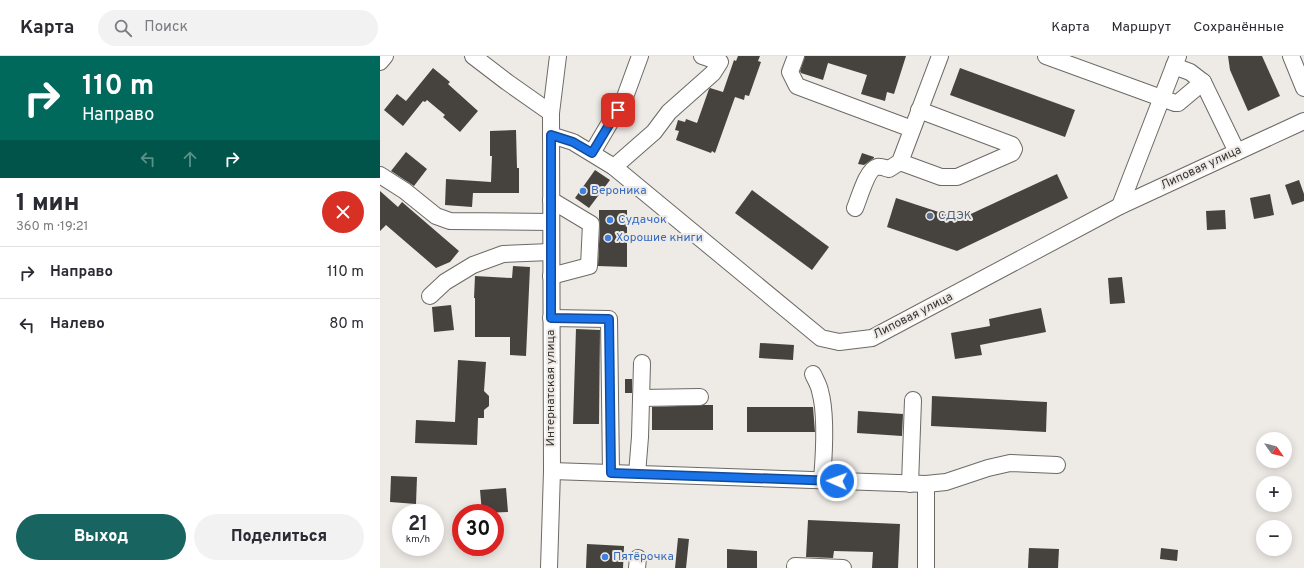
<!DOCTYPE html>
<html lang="ru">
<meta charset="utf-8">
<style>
:root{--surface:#fff;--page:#f2f2f3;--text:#2b2b33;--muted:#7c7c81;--line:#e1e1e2;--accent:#176460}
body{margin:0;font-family:Overpass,sans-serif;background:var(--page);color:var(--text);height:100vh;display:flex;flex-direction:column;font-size:15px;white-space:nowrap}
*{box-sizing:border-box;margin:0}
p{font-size:13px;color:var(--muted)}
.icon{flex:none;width:22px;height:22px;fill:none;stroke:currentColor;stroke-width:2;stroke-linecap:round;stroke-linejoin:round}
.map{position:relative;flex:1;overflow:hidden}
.sheet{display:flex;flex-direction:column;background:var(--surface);width:380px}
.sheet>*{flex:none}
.top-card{background:#00695c;color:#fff;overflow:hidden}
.needle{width:26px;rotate:124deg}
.buttons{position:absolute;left:876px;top:376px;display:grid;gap:8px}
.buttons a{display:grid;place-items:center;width:36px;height:36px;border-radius:50%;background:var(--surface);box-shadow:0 2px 10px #0003;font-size:20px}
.speed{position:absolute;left:12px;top:448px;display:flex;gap:8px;font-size:20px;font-weight:700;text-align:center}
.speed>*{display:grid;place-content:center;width:52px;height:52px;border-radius:50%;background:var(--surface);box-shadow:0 2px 10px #0003;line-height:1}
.speed small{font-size:10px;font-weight:400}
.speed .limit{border:6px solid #d22;background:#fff;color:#111}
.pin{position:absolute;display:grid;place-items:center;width:34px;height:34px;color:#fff;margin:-17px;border-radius:8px;box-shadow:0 2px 6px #0006}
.me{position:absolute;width:44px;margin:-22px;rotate:272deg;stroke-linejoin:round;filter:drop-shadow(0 0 3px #0008)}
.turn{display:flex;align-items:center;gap:14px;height:84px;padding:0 16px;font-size:18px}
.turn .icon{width:52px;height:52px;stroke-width:2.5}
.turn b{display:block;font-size:28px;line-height:34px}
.lanes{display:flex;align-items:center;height:38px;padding:0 16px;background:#0003;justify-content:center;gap:20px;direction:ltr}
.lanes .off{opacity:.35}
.round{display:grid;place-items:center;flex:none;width:42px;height:42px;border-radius:21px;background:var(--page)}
.summary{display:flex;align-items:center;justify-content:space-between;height:68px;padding:0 16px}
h1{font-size:24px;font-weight:800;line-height:30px}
.cta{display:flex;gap:8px;margin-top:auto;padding:8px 16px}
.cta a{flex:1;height:46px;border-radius:24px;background:var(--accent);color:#fff;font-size:16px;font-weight:800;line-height:46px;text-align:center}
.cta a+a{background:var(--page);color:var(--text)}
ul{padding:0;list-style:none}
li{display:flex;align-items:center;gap:12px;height:52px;padding:0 16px;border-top:1px solid var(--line)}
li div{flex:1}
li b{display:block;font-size:15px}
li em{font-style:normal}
header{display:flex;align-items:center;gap:24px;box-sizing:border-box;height:56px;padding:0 20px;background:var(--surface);border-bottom:1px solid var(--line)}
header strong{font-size:19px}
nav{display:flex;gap:22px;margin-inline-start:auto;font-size:14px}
.search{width:280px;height:36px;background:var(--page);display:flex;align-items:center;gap:10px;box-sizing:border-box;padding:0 14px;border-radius:22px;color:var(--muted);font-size:15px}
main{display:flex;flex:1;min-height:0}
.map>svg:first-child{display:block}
</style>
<header>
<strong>Карта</strong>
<div class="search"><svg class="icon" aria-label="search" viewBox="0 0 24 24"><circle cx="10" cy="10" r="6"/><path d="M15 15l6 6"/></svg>Поиск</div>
<nav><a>Карта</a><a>Маршрут</a><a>Сохранённые</a></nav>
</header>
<main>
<section class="sheet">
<div class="top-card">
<div class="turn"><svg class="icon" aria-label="right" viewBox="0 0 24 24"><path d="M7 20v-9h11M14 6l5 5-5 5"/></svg><div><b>110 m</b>Направо</div></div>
<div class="lanes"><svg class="icon off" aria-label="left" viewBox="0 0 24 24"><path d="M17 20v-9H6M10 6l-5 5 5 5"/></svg><svg class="icon off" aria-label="ahead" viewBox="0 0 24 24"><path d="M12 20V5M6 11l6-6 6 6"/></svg><svg class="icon" aria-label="right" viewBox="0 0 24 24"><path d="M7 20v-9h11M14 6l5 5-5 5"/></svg></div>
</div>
<div class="summary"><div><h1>1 мин</h1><p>360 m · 19:21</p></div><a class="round" style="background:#d93025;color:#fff"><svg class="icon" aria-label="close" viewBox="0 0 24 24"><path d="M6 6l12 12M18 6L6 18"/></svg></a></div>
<ul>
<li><svg class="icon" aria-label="right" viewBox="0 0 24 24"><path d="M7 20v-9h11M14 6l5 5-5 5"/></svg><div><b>Направо</b></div><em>110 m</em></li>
<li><svg class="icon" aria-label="left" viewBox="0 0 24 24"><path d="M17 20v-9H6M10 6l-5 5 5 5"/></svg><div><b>Налево</b></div><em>80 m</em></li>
</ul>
<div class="cta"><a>Выход</a><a>Поделиться</a></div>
</section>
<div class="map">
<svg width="924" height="512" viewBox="0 0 924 512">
<rect width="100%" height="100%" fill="#eeeae6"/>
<g fill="#46433f">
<polygon points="358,0 380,0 378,5 381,6 369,40 365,39 364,44 355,41 335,97 332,95 331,97 296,84 299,75 295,74 298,64 305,66 306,63 317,67 329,33 330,32 343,36 354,4 356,5"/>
<polygon points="425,0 526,0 514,38 507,36 505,45 481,38 487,19 448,7 443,24 421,17 420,15"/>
<polygon points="848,0 882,0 900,40 868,55 850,14"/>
<polygon points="53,12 70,26 68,28 98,55 80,76 63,61 65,59 47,44 45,46 43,45 23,70 4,54 17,38 26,45"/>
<polygon points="580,12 695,54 685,81 570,39"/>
<polygon points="136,74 137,112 139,112 139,137 93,137 92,151 65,149 66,123 111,126 112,100 110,100 110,75"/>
<polygon points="26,96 47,113 34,130 11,115"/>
<polygon points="482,97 494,101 494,102 484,109 478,108"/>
<polygon points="215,114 230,124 209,152 195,142"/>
<polygon points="677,118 688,142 577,195 507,171 516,142 580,163"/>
<polygon points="919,124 924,138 924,145 912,149 905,129"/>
<polygon points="372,134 449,191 432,214 355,157"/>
<polygon points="0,135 18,151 22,146 79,195 70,206 56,212 6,169 0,175"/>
<polygon points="890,138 894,159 874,163 870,142"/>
<polygon points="219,154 247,154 247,211 218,210 220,168 219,163"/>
<polygon points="845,154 846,173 827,174 826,155"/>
<polygon points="133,210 150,211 146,300 130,299 130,281 95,281 95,242 94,242 95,220 132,222"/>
<polygon points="742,221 745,247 730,248 728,222"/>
<polygon points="71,249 74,274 54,276 52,251"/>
<polygon points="661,252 666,276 600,289 602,299 575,303 571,277 610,270 609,263"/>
<polygon points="196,273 220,274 219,368 193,368"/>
<polygon points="380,287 414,289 413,304 379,302"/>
<polygon points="78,304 106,306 104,335 109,340 109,350 104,354 104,362 98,362 97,389 35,387 36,364 75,366"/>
<rect x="245" y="323" width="7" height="14"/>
<polygon points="552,340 667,346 666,376 551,370"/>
<polygon points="324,349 333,349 333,374 272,374 272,351"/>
<polygon points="367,351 433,351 435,376 367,376"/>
<polygon points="478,355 523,358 522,380 477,377"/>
<polygon points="11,420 37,421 36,448 10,446"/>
<polygon points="126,432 128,456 102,457 100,434"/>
<polygon points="428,464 520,468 518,512 492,512 493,496 454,495 453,502 426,501"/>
<polygon points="298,482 309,483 306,512 295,512"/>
<polygon points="207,488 244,490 243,512 206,512"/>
<polygon points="649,492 679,493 678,512 648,512"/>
<polygon points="781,492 798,494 797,505 780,503"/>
<polygon points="347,493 377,495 377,512 347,512"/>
</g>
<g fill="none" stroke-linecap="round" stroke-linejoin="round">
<defs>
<g id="minor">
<polyline points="93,0 127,26 171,57"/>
<polyline points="416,0 410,16 417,30 532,73"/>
<polyline points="666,0 795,47 798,47 823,26"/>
<polyline points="911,0 924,32"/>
<polyline points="0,6 5,0"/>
<polyline points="794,10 810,16 823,26 857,96"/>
<polyline points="171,79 193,86 234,111 441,282 459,286 492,282 740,150 924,65"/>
<polyline points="212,97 245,41 260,0"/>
<polyline points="520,106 561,121 577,121 632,97 634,93 632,89 539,54"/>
<polyline points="234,111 274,76 289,56 333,17 340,6 322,0"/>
<polyline points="0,119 25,135 56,160 70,165 171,166"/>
<polyline points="740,150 798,0"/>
<path d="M475 152C479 143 487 113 497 111 500 110 505 112 509 113L520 106 560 0"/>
<polyline points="171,220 209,210 211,168 171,144"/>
<polyline points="50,240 65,226 93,209 123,198 170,196"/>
<polyline points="171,262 229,263 231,417"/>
<path d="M433 318C435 323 439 329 440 335 447 359 444 400 442 424"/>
<polyline points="261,342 320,341"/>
<polyline points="172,415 546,428 566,426 608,412 630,407 677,409"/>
<polyline points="257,418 260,381 262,307"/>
<polyline points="530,428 533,344"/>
<polyline points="546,428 546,512"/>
<polyline points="415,510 463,512"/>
<polyline points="169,512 172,415 171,57 178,0"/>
<polyline points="257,512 258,502"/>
</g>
</defs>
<use href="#minor" stroke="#6d6a66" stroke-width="18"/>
<use href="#minor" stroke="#fff" stroke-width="16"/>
</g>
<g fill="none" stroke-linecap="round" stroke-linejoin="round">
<defs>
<polyline id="route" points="238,54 212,97 193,86 171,79 171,262 229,263 231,417 457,425"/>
</defs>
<use href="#route" stroke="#114b97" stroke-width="10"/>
<use href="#route" stroke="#1a73e8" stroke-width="7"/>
</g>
<g fill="#3f7fe0" stroke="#eeeae6" stroke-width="1.5">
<circle cx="203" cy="135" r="4"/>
<circle cx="230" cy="164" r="4"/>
<circle cx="228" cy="182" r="4"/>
<circle cx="225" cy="501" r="4"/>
</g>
<circle fill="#5c6f8a" stroke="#eeeae6" stroke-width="1.5" cx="550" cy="160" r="4"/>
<g text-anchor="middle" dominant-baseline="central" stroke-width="4" stroke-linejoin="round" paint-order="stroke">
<g font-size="12" fill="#363533" stroke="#eeeae6">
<text transform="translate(821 112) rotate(-25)">Липовая улица</text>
<text transform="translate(533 260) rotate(-27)">Липовая улица</text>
<text transform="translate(171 332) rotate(-90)">Интернатская улица</text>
</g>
<g font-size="12" fill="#366cbe" stroke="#eeeae6" text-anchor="start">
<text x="211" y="135">Вероника</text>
<text x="238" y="164">Судачок</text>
<text x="236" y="182">Хорошие книги</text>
<text x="233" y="501">Пятёрочка</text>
</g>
<g font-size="12" fill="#4e5e75" stroke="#eeeae6" text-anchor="start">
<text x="558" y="160">СДЭК</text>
</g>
</g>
</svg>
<div class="buttons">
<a><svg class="needle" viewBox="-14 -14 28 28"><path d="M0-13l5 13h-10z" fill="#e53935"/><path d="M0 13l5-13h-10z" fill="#7c7c81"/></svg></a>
<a>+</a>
<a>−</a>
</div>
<div class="speed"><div>21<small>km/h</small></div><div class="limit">30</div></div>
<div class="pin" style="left:238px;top:54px;background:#d93025"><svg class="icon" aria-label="arrive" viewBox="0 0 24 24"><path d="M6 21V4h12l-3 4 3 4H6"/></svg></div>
<svg class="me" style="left:457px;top:425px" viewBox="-20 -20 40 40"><circle r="17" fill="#1a73e8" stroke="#fff" stroke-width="3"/><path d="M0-11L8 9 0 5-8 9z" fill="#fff"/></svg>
</div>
</main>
